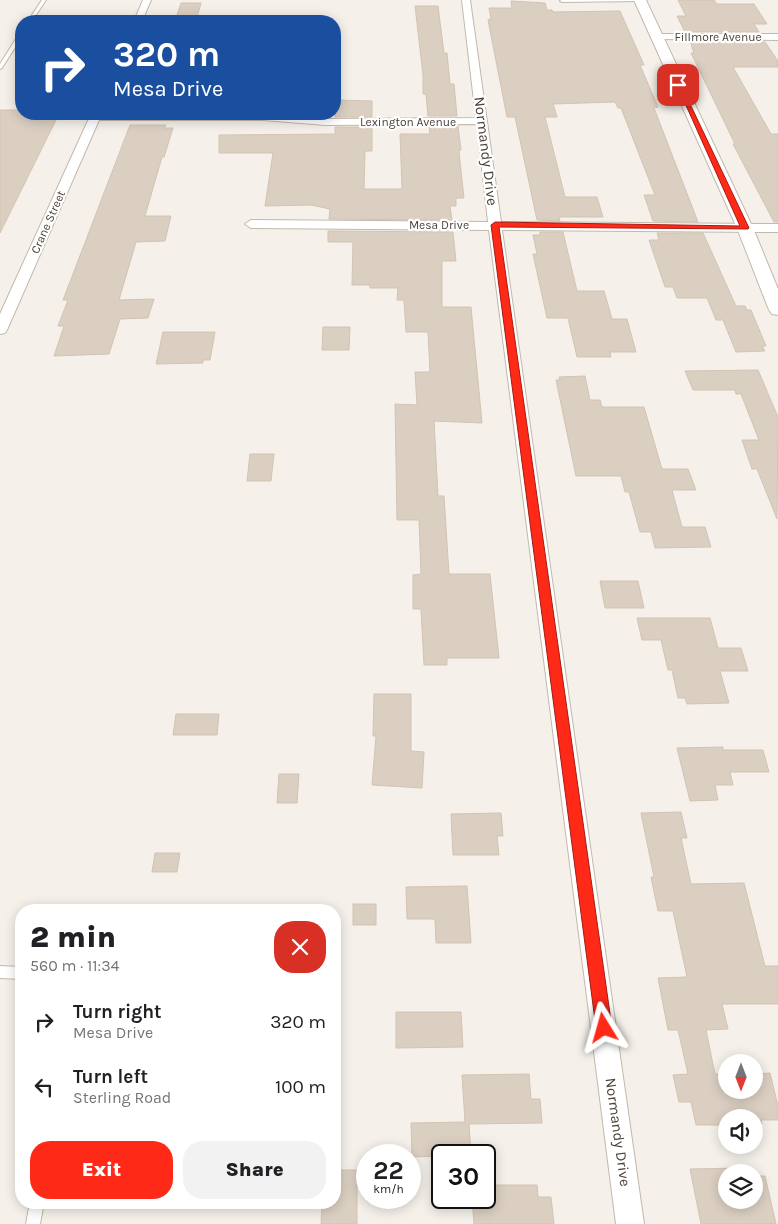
<!DOCTYPE html>
<meta charset="utf-8">
<style>
:root{--surface:#fff;--page:#f2f2f2;--text:#202124;--muted:#757577;--accent:#ff2918}
body{margin:0;font-family:Karla,sans-serif;background:var(--page);color:var(--text);height:100vh;display:flex;flex-direction:column;font-size:19px;white-space:nowrap}
*{box-sizing:border-box;margin:0}
p{font-size:16px;color:var(--muted)}
.icon{flex:none;width:28px;height:28px;fill:none;stroke:currentColor;stroke-width:2;stroke-linecap:round;stroke-linejoin:round}
.map{position:relative;flex:1;overflow:hidden}
.drawer{position:absolute;left:15px;top:904px;width:326px;height:305px;display:flex;flex-direction:column;background:var(--surface);border-radius:20px;box-shadow:0 2px 12px #0003}
.drawer>*{flex:none}
.guide{position:absolute;left:15px;top:15px;width:326px;height:105px;border-radius:20px;box-shadow:0 2px 12px #0003;background:#1a4fa0;color:#fff;overflow:hidden}
.needle{width:32px;rotate:180deg}
.fabs{position:absolute;left:718px;top:1054px;display:grid;gap:10px}
.fabs a{display:grid;place-items:center;width:45px;height:45px;border-radius:50%;background:var(--surface);box-shadow:0 2px 12px #0003;font-size:25px}
.speed{position:absolute;left:356px;top:1144px;display:flex;gap:10px;font-size:25px;font-weight:700;text-align:center}
.speed>*{display:grid;place-content:center;width:65px;height:65px;border-radius:50%;background:var(--surface);box-shadow:0 2px 12px #0003;line-height:1}
.speed small{font-size:12px;font-weight:400}
.speed .limit{border:2px solid #111;border-radius:8px;background:#fff;color:#111}
.pin{position:absolute;display:grid;place-items:center;width:42px;height:42px;color:#fff;margin:-21px;border-radius:10px;box-shadow:0 2px 8px #0006}
.me{position:absolute;width:55px;margin:-28px;rotate:352deg;stroke-linejoin:round;filter:drop-shadow(0 0 4px #0008)}
.turn{display:flex;align-items:center;gap:18px;height:105px;padding:0 15px;font-size:22px}
.turn .icon{width:65px;height:65px;stroke-width:2.5}
.turn b{display:block;font-size:35px;line-height:42px}
.round{display:grid;place-items:center;flex:none;width:52px;height:52px;border-radius:20px;background:var(--page)}
.overview{display:flex;align-items:center;justify-content:space-between;height:85px;padding:0 15px}
h1{font-size:30px;font-weight:800;line-height:38px}
.cta{display:flex;gap:10px;margin-top:auto;padding:10px 15px}
.cta a{flex:1;height:58px;border-radius:20px;background:var(--accent);color:#fff;font-size:20px;font-weight:800;line-height:58px;text-align:center}
.cta a+a{background:var(--page);color:var(--text)}
ul{padding:0;list-style:none}
li{display:flex;align-items:center;gap:15px;height:65px;padding:0 15px}
li div{flex:1}
li b{display:block;font-size:19px}
li em{font-style:normal}
.map>svg:first-child{display:block}
</style>
<div class="map">
<svg width="778" height="1224" viewBox="0 0 778 1224">
<rect width="100%" height="100%" fill="#f5f1ea"/>
<g fill="#dbcfc2" stroke="#d3c3b2">
<polygon points="678,0 714,0 717,4 754,4 767,24 754,24 759,32 685,32 677,16 686,16"/>
<polygon points="511,1 545,3 547,10 552,10 553,12 620,11 644,65 640,65 658,107 654,108 698,222 653,221 644,195 655,195 621,108 618,108 615,102 553,104 557,117 545,117 565,197 597,197 603,217 559,217 560,221 537,220 515,117 507,117 488,20 491,18 489,8 512,8"/>
<polygon points="181,3 201,3 196,21 175,21"/>
<polygon points="415,6 438,6 444,53 447,53 450,84 454,84 457,116 428,116 426,94 423,94 423,75"/>
<polygon points="690,41 765,42 778,61 778,67 733,67 771,134 778,134 778,222 774,222 733,144 735,144 691,53 694,53"/>
<polygon points="335,100 372,101 372,117 335,117"/>
<polygon points="0,110 21,110 21,114 59,114 0,233"/>
<polygon points="130,125 166,125 164,128 173,128 164,157 162,157 145,216 171,216 165,241 136,242 119,300 154,299 148,318 120,319 109,354 54,356 64,326 58,326 68,300 63,300"/>
<polygon points="429,126 458,126 461,150 459,150 460,162 464,198 456,198 456,206 450,206 452,220 329,219 330,209 311,205 265,206 273,153 219,153 219,135 335,134 335,127 372,127 372,151 365,151 364,189 402,189 400,134 430,134"/>
<polygon points="328,231 453,232 456,261 442,261 442,307 471,307 482,423 434,421 438,496 444,496 449,574 490,574 499,658 447,658 447,665 424,665 421,609 413,609 413,575 421,574 419,520 397,520 395,404 417,405 415,372 430,372 428,332 406,332 404,300 397,300 398,288 370,288 370,285 352,285 353,242 328,242"/>
<polygon points="540,232 563,232 577,291 604,291 612,319 627,319 636,352 610,352 611,357 577,357 568,318 547,318 533,254 537,254 533,235 540,235"/>
<polygon points="657,233 703,233 736,306 745,306 747,310 751,310 766,346 762,346 765,351 736,352 723,320 716,320 707,298 677,298 673,287 665,287 649,240 659,240"/>
<polygon points="323,327 350,327 349,350 322,350"/>
<polygon points="163,332 215,332 210,360 203,360 203,363 156,364"/>
<polygon points="758,370 778,417 777,519 757,469 752,469 742,440 759,440 741,394 736,394 735,390 693,390 685,371"/>
<polygon points="585,376 590,400 600,400 602,407 644,407 662,469 688,469 696,490 672,490 682,527 705,527 711,547 655,548 651,532 640,532 629,492 625,492 621,476 576,476 556,380 560,380 559,377"/>
<polygon points="250,454 274,454 271,481 247,481"/>
<polygon points="600,581 638,581 644,608 605,608"/>
<polygon points="637,618 710,618 718,648 741,648 748,671 720,671 729,703 687,704 685,698 678,698 672,670 668,670 661,640 642,640"/>
<polygon points="374,694 411,694 411,751 424,752 422,788 372,785 376,736 373,736"/>
<polygon points="176,714 219,714 217,735 173,735"/>
<polygon points="723,747 723,750 763,750 769,772 730,772 733,785 715,785 718,800 690,801 677,748"/>
<polygon points="279,774 299,774 297,803 277,803"/>
<polygon points="681,812 687,838 681,838 691,884 744,883 765,966 778,966 778,1004 722,1004 728,1029 706,1030 715,1074 726,1074 726,1090 754,1090 754,1074 770,1073 778,1106 778,1120 761,1120 762,1124 754,1124 754,1118 726,1118 726,1125 696,1125 691,1102 679,1102 673,1075 688,1074 678,1030 668,1030 658,978 687,977 673,911 658,911 651,877 654,877 641,813"/>
<polygon points="501,813 503,836 497,836 499,855 453,855 451,814"/>
<polygon points="155,853 180,853 177,872 152,872"/>
<polygon points="467,886 471,943 436,943 435,919 407,919 406,887"/>
<rect x="353" y="904" width="23" height="21"/>
<polygon points="396,1012 461,1012 463,1047 396,1048"/>
<polygon points="529,1074 531,1099 540,1099 542,1123 469,1124 471,1155 412,1157 411,1123 465,1122 462,1075"/>
<polygon points="742,1168 743,1172 726,1172 726,1200 754,1200 754,1176 765,1176 776,1224 701,1224 690,1169"/>
<polygon points="335,1170 357,1170 357,1224 321,1224 322,1202 335,1202"/>
<polygon points="485,1185 537,1185 538,1197 551,1197 554,1224 474,1224 472,1198 485,1198"/>
</g>
<g fill="none" stroke-linecap="round" stroke-linejoin="round">
<defs>
<g id="service">
<polygon points="42,0 46,0 32,21 28,21"/>
<polygon points="561,0 642,0 640,1 562,2 560,1"/>
<polygon points="19,34 21,34 21,38 2,68 0,69 0,64"/>
<polygon points="0,966 21,967 21,979 0,978"/>
<polygon points="30,1202 44,1202 40,1224 26,1224"/>
</g>
<g id="minor">
<polygon points="143,0 151,0 142,21 134,21"/>
<polygon points="462,0 470,0 501,222 778,224 778,232 502,230 644,1224 616,1224 489,230 251,228 245,224 251,220 488,222 477,124 326,125 263,120 99,120 7,330 5,333 0,334 0,314 91,114 263,114 326,119 476,118"/>
<polygon points="657,34 778,34 778,40 654,39 652,37"/>
</g>
<polygon id="tertiary" points="634,0 646,0 753,228 778,289 778,315 772,314 769,310 737,228"/>
</defs>
<use href="#service" stroke="#c2b8ac" stroke-width="2"/>
<use href="#minor" stroke="#c2b8ac" stroke-width="2"/>
<use href="#tertiary" stroke="#c2b8ac" stroke-width="2"/>
<use href="#service" fill="#fff" fill-rule="evenodd"/>
<use href="#minor" fill="#fff" fill-rule="evenodd"/>
<use href="#tertiary" fill="#fff" fill-rule="evenodd"/>
</g>
<polygon fill="#ff2918" stroke="#a61b10" points="676,83 681,85 749,228 748,229 499,227 612,1028 609,1034 604,1036 598,1034 596,1028 491,225 495,222 740,226"/>
<g text-anchor="middle" dominant-baseline="central" stroke-width="4.5" stroke-linejoin="round" paint-order="stroke">
<g font-size="12" fill="#4a4138" stroke="#fff">
<text x="718" y="37">Fillmore Avenue</text>
<text x="408" y="122">Lexington Avenue</text>
<text transform="translate(48 222) rotate(-66)">Crane Street</text>
<text x="439" y="225">Mesa Drive</text>
</g>
<g font-size="15" fill="#4a4138" stroke="#fff">
<text transform="translate(486 151) rotate(83)">Normandy Drive</text>
<text transform="translate(618 1132) rotate(82)">Normandy Drive</text>
</g>
</g>
</svg>
<div class="fabs">
<a><svg class="needle" viewBox="-14 -14 28 28"><path d="M0-13l5 13h-10z" fill="#e53935"/><path d="M0 13l5-13h-10z" fill="#757577"/></svg></a>
<a><svg class="icon" aria-label="sound" viewBox="0 0 24 24"><path d="M4 9h4l5-4v14l-5-4H4zM17 9q2 3 0 6"/></svg></a>
<a><svg class="icon" aria-label="layers" viewBox="0 0 24 24"><path d="M12 4l9 5-9 5-9-5zM3 14l9 5 9-5"/></svg></a>
</div>
<div class="speed"><div>22<small>km/h</small></div><div class="limit">30</div></div>
<div class="pin" style="left:678px;top:85px;background:#d93025"><svg class="icon" aria-label="arrive" viewBox="0 0 24 24"><path d="M6 21V4h12l-3 4 3 4H6"/></svg></div>
<svg class="me" style="left:604px;top:1028px" viewBox="-20 -20 40 40"><path d="M0-17L14 15 0 8-14 15z" fill="#ff2918" stroke="#fff" stroke-width="4"/></svg>
<div class="guide">
<div class="turn"><svg class="icon" aria-label="right" viewBox="0 0 24 24"><path d="M7 20v-9h11M14 6l5 5-5 5"/></svg><div><b>320 m</b>Mesa Drive</div></div>
</div>
<section class="drawer">
<div class="overview"><div><h1>2 min</h1><p>560 m · 11:34</p></div><a class="round" style="background:#d93025;color:#fff"><svg class="icon" aria-label="close" viewBox="0 0 24 24"><path d="M6 6l12 12M18 6L6 18"/></svg></a></div>
<ul>
<li><svg class="icon" aria-label="right" viewBox="0 0 24 24"><path d="M7 20v-9h11M14 6l5 5-5 5"/></svg><div><b>Turn right</b><p>Mesa Drive</p></div><em>320 m</em></li>
<li><svg class="icon" aria-label="left" viewBox="0 0 24 24"><path d="M17 20v-9H6M10 6l-5 5 5 5"/></svg><div><b>Turn left</b><p>Sterling Road</p></div><em>100 m</em></li>
</ul>
<div class="cta"><a>Exit</a><a>Share</a></div>
</section>
</div>
